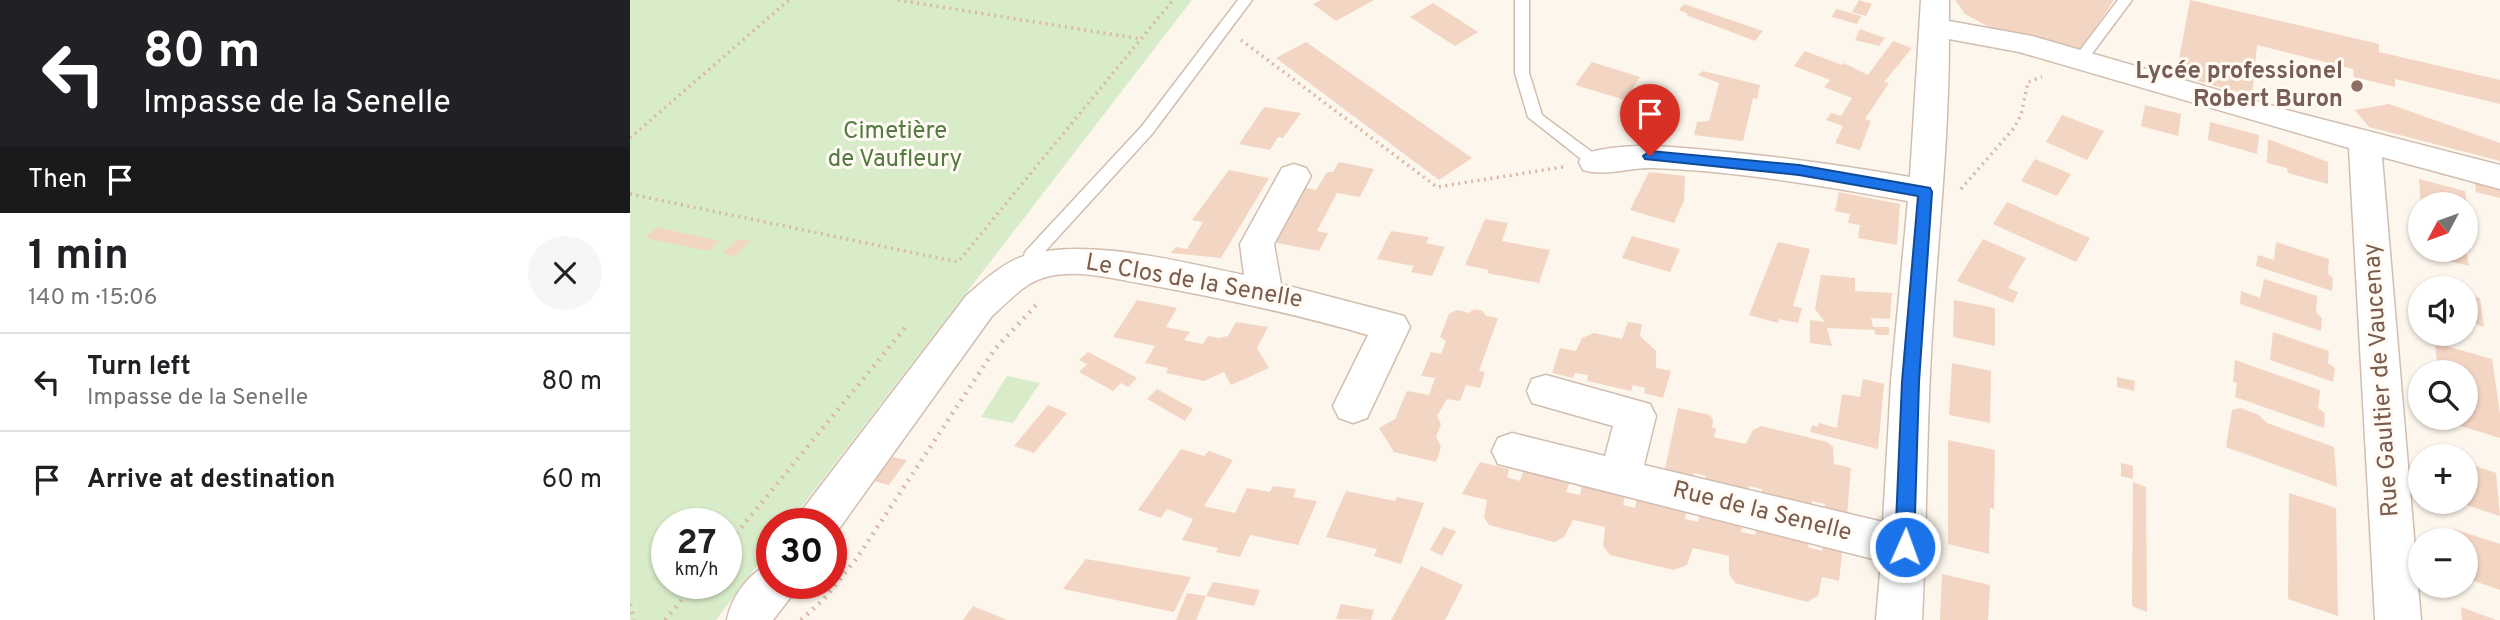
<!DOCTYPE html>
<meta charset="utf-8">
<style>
:root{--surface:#fff;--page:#f6f6f6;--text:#202124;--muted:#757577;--line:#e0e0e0}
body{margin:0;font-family:Overpass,sans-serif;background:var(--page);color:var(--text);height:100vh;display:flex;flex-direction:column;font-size:26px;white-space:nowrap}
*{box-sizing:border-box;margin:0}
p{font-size:23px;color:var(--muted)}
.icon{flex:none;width:38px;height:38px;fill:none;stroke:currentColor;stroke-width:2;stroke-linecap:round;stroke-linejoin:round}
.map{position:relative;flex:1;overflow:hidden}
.sheet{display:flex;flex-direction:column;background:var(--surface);width:630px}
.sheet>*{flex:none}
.guide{background:#202124;color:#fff;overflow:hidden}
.needle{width:46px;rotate:229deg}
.fabs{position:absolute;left:1778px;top:192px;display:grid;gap:14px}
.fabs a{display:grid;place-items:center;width:70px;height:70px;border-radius:50%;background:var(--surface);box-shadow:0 2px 5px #0004;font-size:35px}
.speed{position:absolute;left:21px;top:508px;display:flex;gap:14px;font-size:35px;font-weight:700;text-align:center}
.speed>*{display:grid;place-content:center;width:91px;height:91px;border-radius:50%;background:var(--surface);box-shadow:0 2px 5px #0004;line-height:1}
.speed small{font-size:18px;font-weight:400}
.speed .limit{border:10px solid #d22;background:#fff;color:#111}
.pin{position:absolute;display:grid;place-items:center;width:60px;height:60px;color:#fff;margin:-72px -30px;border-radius:50% 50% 50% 0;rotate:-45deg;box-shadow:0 0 7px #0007}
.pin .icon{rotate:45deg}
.me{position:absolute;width:77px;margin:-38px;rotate:2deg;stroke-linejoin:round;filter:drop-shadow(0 0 5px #0008)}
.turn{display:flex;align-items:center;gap:24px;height:147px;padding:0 28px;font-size:32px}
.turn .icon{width:91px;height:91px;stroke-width:2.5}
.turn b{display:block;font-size:49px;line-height:60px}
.then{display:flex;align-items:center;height:66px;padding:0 28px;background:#0003;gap:14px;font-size:26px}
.round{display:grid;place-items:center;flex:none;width:74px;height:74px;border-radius:37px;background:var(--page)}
.head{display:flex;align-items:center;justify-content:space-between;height:119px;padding:0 28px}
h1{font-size:42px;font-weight:700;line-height:52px}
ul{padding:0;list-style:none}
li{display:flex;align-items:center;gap:21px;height:98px;padding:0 28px;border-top:2px solid var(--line)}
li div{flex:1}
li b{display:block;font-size:26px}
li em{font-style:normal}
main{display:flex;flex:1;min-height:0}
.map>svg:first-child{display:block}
</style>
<main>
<section class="sheet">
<div class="guide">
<div class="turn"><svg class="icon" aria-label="left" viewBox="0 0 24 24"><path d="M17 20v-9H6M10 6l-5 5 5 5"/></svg><div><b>80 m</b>Impasse de la Senelle</div></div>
<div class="then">Then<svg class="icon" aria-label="arrive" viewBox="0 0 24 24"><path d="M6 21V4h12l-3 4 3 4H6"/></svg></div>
</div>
<div class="head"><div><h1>1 min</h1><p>140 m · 15:06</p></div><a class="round"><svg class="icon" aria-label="close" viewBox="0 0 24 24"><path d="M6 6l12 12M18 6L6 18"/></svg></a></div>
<ul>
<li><svg class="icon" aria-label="left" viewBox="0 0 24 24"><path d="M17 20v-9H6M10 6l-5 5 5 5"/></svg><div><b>Turn left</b><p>Impasse de la Senelle</p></div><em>80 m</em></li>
<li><svg class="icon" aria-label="arrive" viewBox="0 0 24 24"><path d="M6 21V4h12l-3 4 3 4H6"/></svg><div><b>Arrive at destination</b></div><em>60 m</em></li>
</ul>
</section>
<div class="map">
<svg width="1870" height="620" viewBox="0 0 1870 620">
<rect width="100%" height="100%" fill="#fdf6ec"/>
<g fill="#d8ecc9" fill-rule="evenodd">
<path d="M0 0H562L159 523H142V546L86 620H0ZM37 523H96V583H37Z"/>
<polygon points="377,376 410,383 383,423 351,417"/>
</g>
<g fill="#f3d5c3">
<polygon points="691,0 744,0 706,21 683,4"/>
<polygon points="1229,0 1242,4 1236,16 1222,12"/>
<polygon points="1325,0 1484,0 1450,50 1361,28 1335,14"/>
<polygon points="1560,0 1749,44 1749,52 1870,80 1870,104 1765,79 1765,87 1724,77 1723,69 1627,45 1622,96 1546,75"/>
<polygon points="803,3 848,32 825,46 780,17"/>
<polygon points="1054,4 1133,31 1125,41 1056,15 1058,14 1049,10"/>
<polygon points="1206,9 1231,16 1227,24 1202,17"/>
<polygon points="1230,29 1255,38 1249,46 1225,40"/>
<polygon points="1263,41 1282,48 1254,82 1259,83 1235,119 1241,121 1230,150 1205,143 1213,126 1196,120 1201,113 1211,116 1222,98 1194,87 1200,80 1164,66 1175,51 1212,65 1214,63 1238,75"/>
<polygon points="676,42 842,158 809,180 646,58"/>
<polygon points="962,62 1010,77 995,100 945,85"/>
<polygon points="1073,71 1130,85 1127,99 1123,98 1113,141 1064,135 1067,122 1079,121 1089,83 1068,75"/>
<polygon points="1759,104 1870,143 1870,161 1739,127 1725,110"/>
<polygon points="1515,105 1551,114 1548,136 1511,126"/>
<polygon points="634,107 671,113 653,138 648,137 640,150 609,144"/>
<polygon points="1432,115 1474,131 1457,160 1416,142"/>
<polygon points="1580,122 1629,135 1627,154 1578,140"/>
<polygon points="1638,139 1698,162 1698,184 1658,173 1657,168 1637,163"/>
<polygon points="1405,159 1441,174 1427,196 1391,181"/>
<polygon points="709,162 744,169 730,197 707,193 687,231 698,233 689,251 642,242 672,187 686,190 697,172 703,172"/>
<polygon points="599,170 639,178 591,258 541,253 546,247 557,249 573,222 562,220"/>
<polygon points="1019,172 1055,176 1054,201 1044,223 1000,210"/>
<polygon points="1789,179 1835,191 1837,205 1791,205"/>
<polygon points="1845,183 1870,190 1870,198 1846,192"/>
<polygon points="1209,192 1270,204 1267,245 1228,238 1230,225 1218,223 1220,214 1205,211"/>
<polygon points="1377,202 1460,238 1446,262 1363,224"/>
<polygon points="855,219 878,223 872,241 920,250 909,283 857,273 859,270 835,265"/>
<polygon points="27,227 89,241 79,251 15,238"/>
<polygon points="761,231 799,237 796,243 815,247 802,276 781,272 784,266 747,259"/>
<polygon points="1002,236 1050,249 1040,272 992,258"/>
<polygon points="108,239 120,241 105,256 93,253"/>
<polygon points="1353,239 1396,258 1378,288 1388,292 1383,303 1327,281"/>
<polygon points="1148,242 1180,249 1163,306 1172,308 1168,323 1149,319 1148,323 1119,315"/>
<polygon points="1646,242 1699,259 1698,274 1703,278 1702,291 1626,266 1628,255 1644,260"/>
<polygon points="1796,250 1836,250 1839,266 1796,255"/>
<polygon points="1191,275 1225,278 1225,291 1262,293 1260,319 1241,318 1243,327 1259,327 1259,335 1246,335 1244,330 1197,328 1202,346 1180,343 1180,320 1195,322 1185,309"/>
<polygon points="1634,279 1687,296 1686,312 1692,318 1691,331 1610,304 1611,291 1630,298"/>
<polygon points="1836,294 1850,298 1854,327 1836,321"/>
<polygon points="507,300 547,308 536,327 560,332 554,340 573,344 578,336 589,338 598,336 606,322 638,327 627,348 639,368 601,385 594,372 574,381 536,373 538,368 515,363 525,346 483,337"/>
<polygon points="1324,300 1365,308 1365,346 1323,337"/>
<polygon points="844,309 853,311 856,316 868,318 849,371 855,372 850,388 836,385 830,401 817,399 807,416 811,424 806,437 811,447 806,462 764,452 749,428 765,419 777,391 799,395 805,378 791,376 801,352 811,354 816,341 810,337 819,314 827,310 839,313"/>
<polygon points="998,322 1012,324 1010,336 1026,351 1026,368 1041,371 1033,398 1014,393 1015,388 1003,385 1001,391 957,381 958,375 945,373 943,378 922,373 930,348 946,351 952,338 964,333 992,339"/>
<polygon points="1643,332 1699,351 1698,363 1705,368 1703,382 1640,360"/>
<polygon points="1805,343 1862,359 1870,414 1870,438 1808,419 1836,418 1836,373 1808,373"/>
<polygon points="458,352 500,374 507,378 498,387 491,383 483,391 449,372 457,364 449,360"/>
<polygon points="1605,360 1690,390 1688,408 1695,413 1694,428 1605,397 1607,383 1603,382"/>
<polygon points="1322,363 1361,371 1360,423 1319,415"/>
<polygon points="1487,377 1505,381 1504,391 1487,387"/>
<polygon points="1233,379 1254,384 1248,449 1180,432 1182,425 1188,427 1189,423 1207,428 1212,394 1230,397"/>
<polygon points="527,389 563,409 555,421 517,399"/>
<polygon points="418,405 437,413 404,453 384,446"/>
<polygon points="1048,408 1080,415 1083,420 1082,428 1086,428 1084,437 1116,444 1123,430 1131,426 1197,442 1203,447 1204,464 1221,468 1217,516 1194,511 1195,504 1182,501 1181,508 1131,496 1132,489 1119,486 1117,493 1074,483 1076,476 1064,473 1062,480 1034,473"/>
<polygon points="1610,408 1629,415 1637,423 1704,447 1707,487 1596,447 1602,410"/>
<polygon points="1318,440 1365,450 1364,509 1360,508 1359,554 1318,544"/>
<polygon points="551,449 574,456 579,451 603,460 574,506 605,513 617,488 640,492 643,486 666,489 663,497 687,501 668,545 620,535 610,557 586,552 588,548 552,540 563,519 537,509 531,518 508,510"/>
<polygon points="249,454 277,460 259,485 232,478"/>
<polygon points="850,462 879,469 877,477 890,481 893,472 940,482 936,492 950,495 952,485 995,495 993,505 1005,508 1007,498 1057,510 1055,519 1068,522 1070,513 1113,523 1111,532 1125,535 1127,526 1179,538 1178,547 1192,551 1193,541 1213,546 1209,581 1192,577 1188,596 1177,602 1105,583 1099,574 1099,556 1063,548 1057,565 1044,570 980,555 973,546 975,527 943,520 934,537 924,542 859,525 854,517 857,500 832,494"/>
<polygon points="1491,463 1503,466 1503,479 1491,476"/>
<polygon points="1836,463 1866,473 1870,516 1830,503 1836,502"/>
<polygon points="1503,482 1516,487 1517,612 1502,606"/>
<polygon points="716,491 765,501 767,497 794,503 771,564 744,556 747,549 696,537"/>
<polygon points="1659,493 1706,508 1708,616 1658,599"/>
<polygon points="813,527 826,531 812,556 800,550"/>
<polygon points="1824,529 1870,544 1870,590 1836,578 1836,541 1825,541"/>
<polygon points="456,559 561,577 544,612 433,589"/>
<polygon points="791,566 833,585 815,620 761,620"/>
<polygon points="1312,574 1360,585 1358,620 1310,620"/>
<polygon points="583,582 630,590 624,606 576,596 566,620 546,620 557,593 576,596"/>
<polygon points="711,604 744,610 741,620 706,619"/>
<polygon points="343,606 377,620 333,620"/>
<polygon points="1831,607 1866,620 1832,620"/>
</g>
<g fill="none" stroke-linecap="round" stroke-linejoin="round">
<defs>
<g id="lane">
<polygon points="608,0 622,0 522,134 409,258 405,275 393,275 391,270 395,252 512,126"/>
<polygon points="885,0 899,0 899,73 912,115 970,158 973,162 970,166 960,166 898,117 885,73"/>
<polygon points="1488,0 1502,0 1455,63 1445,63 1445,57"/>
</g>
<g id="street">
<path d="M1291 0H1319V21L1402 36 1664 112 1870 165V189L1752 157 1791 620H1745L1719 148 1389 52 1319 39C1319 138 1308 236 1302 335 1296 430 1297 525 1292 620H1246L1251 561 868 464 862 451 868 438 882 433 975 456 983 426 902 403 897 391 902 379 916 375 1020 404 1026 416 1014 465 1253 522 1261 381 1278 201C1193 186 1108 171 1022 168 999 167 976 177 953 170L949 162 953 154C997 141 1043 147 1087 151 1152 157 1216 166 1280 177Z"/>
<path d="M664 164 676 168 681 176 644 244 651 284 774 316 780 327 737 418 723 423 709 418 703 406 738 335C663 313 586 297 509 283 479 278 443 268 413 278 393 284 377 303 362 316L203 537 201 523H167L173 509 336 296C351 283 366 269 384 260 442 233 551 262 614 275L610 244 652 168Z"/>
<path d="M142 563V583H166L160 598 143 620H97C101 597 120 571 142 563Z"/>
</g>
</defs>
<use href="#lane" stroke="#d1beb0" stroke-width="3"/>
<use href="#street" stroke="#d1beb0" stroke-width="3"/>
<g stroke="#d9b8a5" stroke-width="3.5" stroke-dasharray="2 4.5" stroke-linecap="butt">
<polyline points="268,0 511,39"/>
<polyline points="611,40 807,187 933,167"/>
<polyline points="0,138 159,0"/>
<polyline points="1331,189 1384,128 1391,115 1398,82 1412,77"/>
<polyline points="0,194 328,262 543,0"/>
</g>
<g stroke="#d9b8a5" stroke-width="4.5" stroke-dasharray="2 6" stroke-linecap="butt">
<polyline points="96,546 275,328"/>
<polyline points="0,604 4,620"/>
<polyline points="35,620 66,583"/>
<polyline points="171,620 194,599 227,558 365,349 409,302"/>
</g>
<use href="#lane" fill="#fff" fill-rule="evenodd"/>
<use href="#street" fill="#fff" fill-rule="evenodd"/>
</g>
<polygon fill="#1a73e8" stroke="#114b97" stroke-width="2" points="1020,151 1169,165 1300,188 1302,192 1289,382 1284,547 1281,553 1275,556 1268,553 1265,547 1272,382 1288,196 1169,175 1015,159 1013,156"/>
<circle fill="#8d6e63" stroke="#fffaf3" stroke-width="2.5" cx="1727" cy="86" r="7"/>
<g text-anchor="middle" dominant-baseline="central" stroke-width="6" stroke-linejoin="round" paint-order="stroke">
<g font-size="24" font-weight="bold" fill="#785e54" stroke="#fffaf3" text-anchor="end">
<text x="1713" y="72">Lycée professionel<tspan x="1713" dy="28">Robert Buron</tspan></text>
</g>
<g font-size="24" fill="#537a41" stroke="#fffaf3">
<text x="265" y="132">Cimetière<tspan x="265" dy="28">de Vaufleury</tspan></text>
</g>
<g font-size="24" fill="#7a5c4d" stroke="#fffaf3">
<text transform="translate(564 282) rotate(10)">Le Clos de la Senelle</text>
<text transform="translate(1752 380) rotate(-94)">Rue Gaultier de Vaucenay</text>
<text transform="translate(1132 512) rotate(14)">Rue de la Senelle</text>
</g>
</g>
</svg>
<div class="fabs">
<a><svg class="needle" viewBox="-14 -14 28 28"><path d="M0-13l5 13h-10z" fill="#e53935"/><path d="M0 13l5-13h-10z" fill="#757577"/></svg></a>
<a><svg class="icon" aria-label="sound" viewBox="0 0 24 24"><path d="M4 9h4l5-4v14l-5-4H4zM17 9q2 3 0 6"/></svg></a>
<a><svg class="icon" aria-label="search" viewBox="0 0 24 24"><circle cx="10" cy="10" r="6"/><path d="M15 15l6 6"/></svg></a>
<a>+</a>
<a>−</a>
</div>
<div class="speed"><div>27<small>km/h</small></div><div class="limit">30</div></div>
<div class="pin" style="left:1020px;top:156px;background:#d93025"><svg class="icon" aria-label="arrive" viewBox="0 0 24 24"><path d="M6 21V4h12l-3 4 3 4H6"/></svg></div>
<svg class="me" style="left:1275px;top:547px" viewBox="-20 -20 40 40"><circle r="17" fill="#1a73e8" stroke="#fff" stroke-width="3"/><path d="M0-11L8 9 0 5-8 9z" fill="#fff"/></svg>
</div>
</main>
